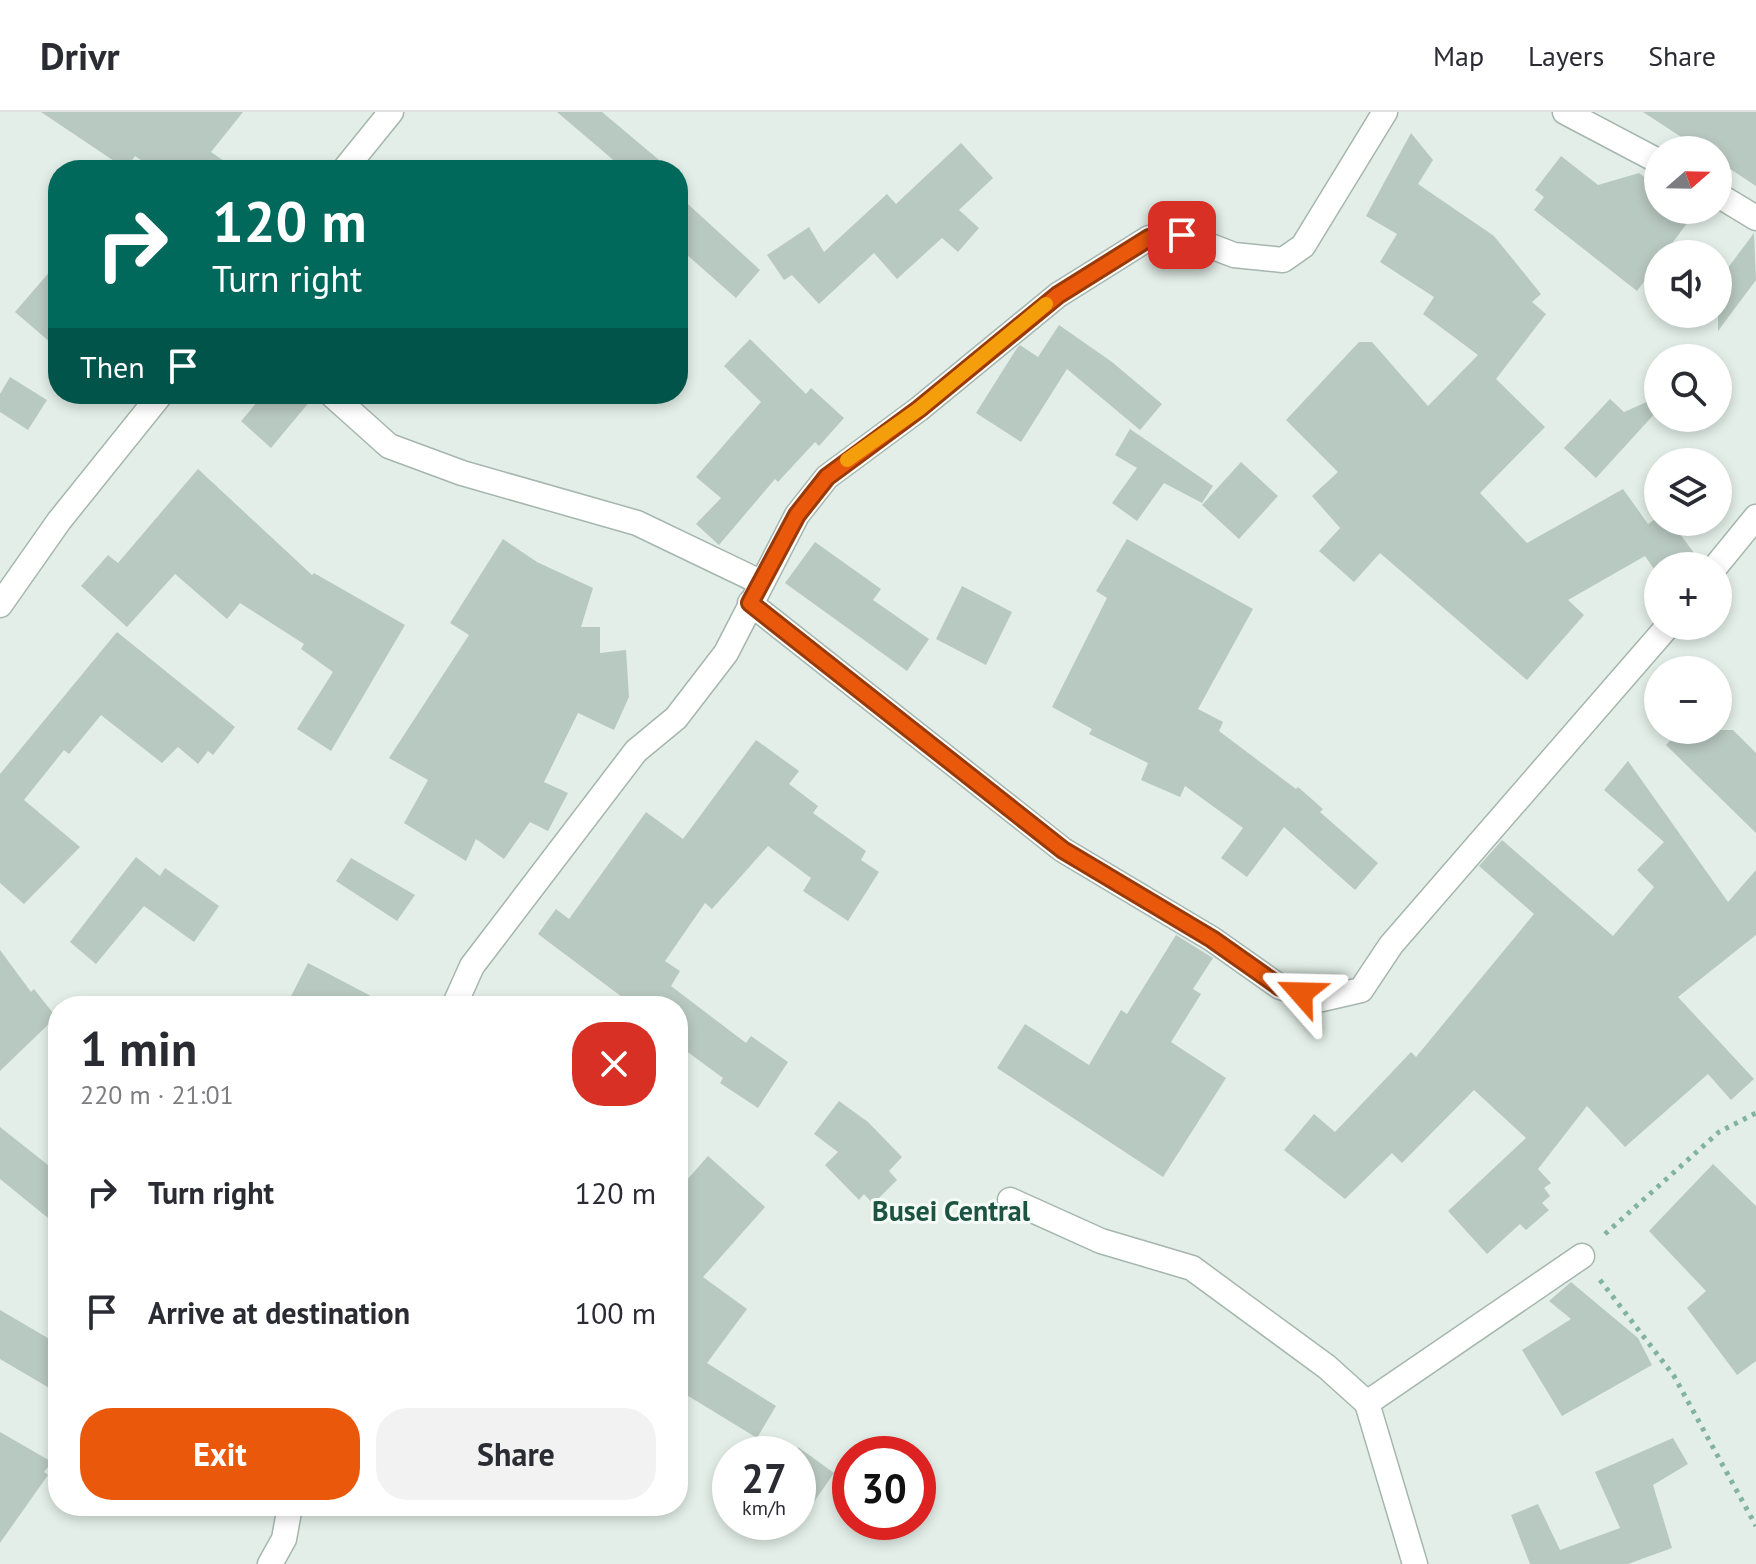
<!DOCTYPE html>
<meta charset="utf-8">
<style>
:root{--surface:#fff;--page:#f2f2f3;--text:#2b2b33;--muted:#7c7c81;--line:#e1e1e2;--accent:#ea580c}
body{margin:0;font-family:"PT Sans",sans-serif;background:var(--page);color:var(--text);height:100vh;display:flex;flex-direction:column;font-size:30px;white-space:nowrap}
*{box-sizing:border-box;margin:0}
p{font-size:26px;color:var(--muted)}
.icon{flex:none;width:44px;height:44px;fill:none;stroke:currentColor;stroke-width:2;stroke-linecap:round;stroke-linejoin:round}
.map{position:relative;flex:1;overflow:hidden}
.side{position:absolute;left:48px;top:884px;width:640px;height:520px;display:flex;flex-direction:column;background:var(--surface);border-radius:32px;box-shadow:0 4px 12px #0003}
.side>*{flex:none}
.guide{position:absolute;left:48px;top:48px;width:640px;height:244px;border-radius:32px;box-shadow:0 4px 12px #0003;background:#00695c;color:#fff;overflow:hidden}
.needle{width:52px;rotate:70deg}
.controls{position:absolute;left:1644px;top:24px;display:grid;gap:16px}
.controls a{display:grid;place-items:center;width:88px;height:88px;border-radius:50%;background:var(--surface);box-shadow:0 4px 12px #0003;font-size:40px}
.speed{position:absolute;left:712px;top:1324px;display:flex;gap:16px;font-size:40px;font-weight:700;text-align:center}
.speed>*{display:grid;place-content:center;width:104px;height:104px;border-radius:50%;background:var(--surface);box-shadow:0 4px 12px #0003;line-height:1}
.speed small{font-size:20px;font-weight:400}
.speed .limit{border:12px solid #d22;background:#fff;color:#111}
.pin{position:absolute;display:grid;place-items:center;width:68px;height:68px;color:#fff;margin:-34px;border-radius:16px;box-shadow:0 4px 12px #0006}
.me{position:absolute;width:88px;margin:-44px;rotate:295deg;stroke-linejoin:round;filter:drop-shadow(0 0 6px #0008)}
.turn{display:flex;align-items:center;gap:28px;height:168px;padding:0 32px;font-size:36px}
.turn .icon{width:104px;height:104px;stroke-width:2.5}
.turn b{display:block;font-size:56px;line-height:68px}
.then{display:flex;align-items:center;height:76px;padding:0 32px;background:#0003;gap:16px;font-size:30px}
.round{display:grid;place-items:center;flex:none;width:84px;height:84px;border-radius:32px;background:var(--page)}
.headline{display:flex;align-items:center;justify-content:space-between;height:136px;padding:0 32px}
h1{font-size:48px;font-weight:700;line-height:60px}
.cta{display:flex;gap:16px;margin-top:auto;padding:16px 32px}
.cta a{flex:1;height:92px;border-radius:32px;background:var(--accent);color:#fff;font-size:32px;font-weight:700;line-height:92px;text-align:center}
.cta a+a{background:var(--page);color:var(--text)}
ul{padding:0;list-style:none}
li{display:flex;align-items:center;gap:24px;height:120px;padding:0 32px}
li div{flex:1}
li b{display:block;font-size:30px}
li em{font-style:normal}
header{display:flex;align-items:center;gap:48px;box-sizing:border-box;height:112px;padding:0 40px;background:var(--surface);border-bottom:2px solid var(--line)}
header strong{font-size:38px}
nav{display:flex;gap:44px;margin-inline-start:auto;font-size:28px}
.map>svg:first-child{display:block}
</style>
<header>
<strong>Drivr</strong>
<nav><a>Map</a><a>Layers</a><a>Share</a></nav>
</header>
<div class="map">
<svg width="1756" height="1452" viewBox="0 0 1756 1452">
<rect width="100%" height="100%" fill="#e3eee8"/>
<g fill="#b8c9c1">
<polygon points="41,0 243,0 211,40 237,58 155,58 135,44 126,57"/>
<polygon points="557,0 602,0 671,58 625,58"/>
<polygon points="1643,0 1756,0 1756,74 1718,49 1718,38 1701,38"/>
<polygon points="1411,21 1433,48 1418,72 1494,124 1541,182 1532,190 1546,202 1496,267 1545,315 1480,381 1527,431 1623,377 1648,412 1658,405 1658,410 1671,410 1694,441 1676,454 1658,454 1658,463 1645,444 1568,488 1584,503 1527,568 1380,441 1354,470 1319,439 1340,416 1312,384 1338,360 1286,308 1359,230 1372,230 1428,294 1478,243 1423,202 1434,185 1380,150 1397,122 1366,104"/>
<polygon points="961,31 993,66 959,98 979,116 958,140 942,126 897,167 874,141 819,192 792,163 784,168 767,143 809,115 824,140 887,82 896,92"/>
<polygon points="1561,44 1598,73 1639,61 1651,70 1658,98 1697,98 1664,142 1658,142 1658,151 1637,179 1534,98 1544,85 1535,78"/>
<polygon points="678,83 760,158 736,186 678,135"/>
<polygon points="1754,121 1756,168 1718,219 1718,169"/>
<polygon points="58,150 58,237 15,200"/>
<polygon points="1059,213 1112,250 1162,292 1140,318 1067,257 1021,330 976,301 1017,236 1020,233 1038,245"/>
<polygon points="750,227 806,282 811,276 844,306 819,334 815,330 778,370 775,367 719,433 696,412 721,386 696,365 761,290 724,254"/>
<polygon points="10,265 47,288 28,318 0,300 0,282"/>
<polygon points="264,282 316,282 271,336 241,309"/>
<polygon points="1658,285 1658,298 1596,366 1564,336 1610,287 1624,300"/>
<polygon points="1130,317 1213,374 1202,391 1164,371 1137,409 1112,391 1137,356 1115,343"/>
<polygon points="1241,350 1278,384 1239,427 1202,393"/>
<polygon points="198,357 312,463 314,461 405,513 331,639 297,617 333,560 301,537 304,532 240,491 227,507 175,462 127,515 81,474 108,443 118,451"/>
<polygon points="503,427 537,450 593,476 581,515 600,515 600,541 626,538 629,585 614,618 578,601 544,670 568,681 548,719 530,710 504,747 476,727 466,749 404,711 428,668 389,646 469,523 450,511"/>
<polygon points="1127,427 1253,497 1198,597 1223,610 1219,619 1296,677 1298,675 1323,697 1320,700 1378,751 1355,778 1284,715 1247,765 1221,746 1243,716 1185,674 1180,685 1141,668 1148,651 1089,622 1092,617 1052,595 1107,486 1096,479"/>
<polygon points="815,430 881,477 873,488 929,527 907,559 785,471"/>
<polygon points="962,474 1012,500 986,553 936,527"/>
<polygon points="117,520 235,615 213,643 208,639 198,652 178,635 162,651 101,603 69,642 64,638 24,688 80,735 24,792 0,771 0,662"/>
<polygon points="1681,618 1733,618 1756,641 1756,721 1666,633"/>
<polygon points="756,628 799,659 789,672 818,694 813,701 866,739 861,748 879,760 848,809 803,779 811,766 768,734 712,797 705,791 665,849 680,859 671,874 746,931 751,924 788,950 758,996 720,971 723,966 678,933 678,894 634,894 538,822 556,797 569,807 646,700 683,727"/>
<polygon points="1628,649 1728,790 1756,758 1756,823 1678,885 1754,967 1731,988 1708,962 1625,1035 1587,994 1538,1057 1551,1071 1544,1076 1550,1084 1542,1091 1549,1098 1526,1118 1520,1112 1487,1142 1448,1099 1526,1026 1474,978 1402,1051 1392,1041 1345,1087 1284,1038 1314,1002 1335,1020 1411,940 1416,945 1534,802 1479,754 1502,728 1613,824 1654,775 1637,758 1664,730 1604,678"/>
<polygon points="136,745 160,764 165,756 219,794 194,830 144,794 96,852 70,830"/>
<polygon points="351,746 415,783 397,809 336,769"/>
<polygon points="1176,823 1213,846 1193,877 1201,882 1171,930 1226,966 1163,1065 997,956 1025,912 1089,953 1121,898 1127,902"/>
<polygon points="0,838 31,880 34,877 56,905 0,959"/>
<polygon points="308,851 390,894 286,894"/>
<polygon points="839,989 868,1010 902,1045 889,1059 897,1068 873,1092 864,1082 859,1088 825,1053 838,1040 814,1022"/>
<polygon points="0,1015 58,1061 58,1114 0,1067"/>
<polygon points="708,1044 765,1095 703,1165 747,1197 707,1251 776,1294 757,1326 685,1282 678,1291 678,1078"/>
<polygon points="1713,1052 1756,1094 1756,1249 1737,1263 1687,1196 1706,1179 1649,1119"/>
<polygon points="1571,1170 1638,1226 1652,1253 1562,1304 1522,1238 1571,1207 1549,1189"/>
<polygon points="0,1198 58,1232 58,1281 0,1247"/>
<polygon points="0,1320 52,1350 44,1360 48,1363 0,1431"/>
<polygon points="1673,1326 1688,1352 1653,1373 1672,1436 1628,1452 1530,1452 1511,1403 1538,1392 1560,1438 1620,1416 1595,1360"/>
<polygon points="798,1335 834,1361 798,1413"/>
</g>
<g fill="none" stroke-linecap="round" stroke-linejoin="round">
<defs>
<g id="minor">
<polyline points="1565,0 1658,49"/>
<polyline points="344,58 391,0"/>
<polyline points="1718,83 1756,106"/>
<polyline points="331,282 389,334 462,361 637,411 760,470"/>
<polyline points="1716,454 1756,405"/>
<polyline points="750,491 1063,738 1212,827 1280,875 1322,887 1361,878 1391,833 1668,514"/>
<polyline points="0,493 59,409 161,282"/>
<polyline points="454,894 472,854 636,639 676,606 726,541 797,403 827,365 919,297 1058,183 1149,126 1182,123 1234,143 1283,148 1303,134 1385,0"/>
<polyline points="1010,1088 1101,1129 1192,1156 1327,1255 1367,1291"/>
<polyline points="270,1452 284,1427 290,1394"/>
<polyline points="1415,1452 1367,1291 1582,1144"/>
</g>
</defs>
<use href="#minor" stroke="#a5b6af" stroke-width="27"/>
<g stroke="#82b2a0" stroke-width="5" stroke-dasharray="4 6" stroke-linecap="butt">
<polyline points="1605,1122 1719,1020 1756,1001"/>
<polyline points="1600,1168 1674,1264 1756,1414"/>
</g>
<use href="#minor" stroke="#fff" stroke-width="24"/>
</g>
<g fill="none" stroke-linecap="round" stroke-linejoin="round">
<defs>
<polyline id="route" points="1182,123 1149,126 1058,183 919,297 827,365 797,403 750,491 1063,738 1212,827 1280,875 1301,881"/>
</defs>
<use href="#route" stroke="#983908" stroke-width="20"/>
<use href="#route" stroke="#ea580c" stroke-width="14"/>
<polyline stroke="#f59e0b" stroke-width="14" points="847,348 919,297 1046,192"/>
</g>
<g text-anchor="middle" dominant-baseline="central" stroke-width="6" stroke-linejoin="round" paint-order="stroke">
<g font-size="28" font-weight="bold" fill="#1d5342" stroke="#f4faf6">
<text x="951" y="1098">Busei Central</text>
</g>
</g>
</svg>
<div class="controls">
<a><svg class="needle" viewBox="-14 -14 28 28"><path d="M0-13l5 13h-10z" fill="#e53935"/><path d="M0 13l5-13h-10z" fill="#7c7c81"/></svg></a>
<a><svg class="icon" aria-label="sound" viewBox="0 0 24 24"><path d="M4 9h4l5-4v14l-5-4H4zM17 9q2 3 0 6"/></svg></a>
<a><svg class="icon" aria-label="search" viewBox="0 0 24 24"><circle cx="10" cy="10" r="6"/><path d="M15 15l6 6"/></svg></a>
<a><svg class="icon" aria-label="layers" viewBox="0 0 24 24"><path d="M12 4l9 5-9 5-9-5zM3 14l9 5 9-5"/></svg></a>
<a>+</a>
<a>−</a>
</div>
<div class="speed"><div>27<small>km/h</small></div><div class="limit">30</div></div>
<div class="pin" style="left:1182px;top:123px;background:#d93025"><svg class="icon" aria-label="arrive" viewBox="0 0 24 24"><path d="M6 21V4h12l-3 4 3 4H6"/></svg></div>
<svg class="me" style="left:1301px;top:881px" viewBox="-20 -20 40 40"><path d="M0-17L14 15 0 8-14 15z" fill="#ea580c" stroke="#fff" stroke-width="4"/></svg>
<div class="guide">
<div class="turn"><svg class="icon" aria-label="right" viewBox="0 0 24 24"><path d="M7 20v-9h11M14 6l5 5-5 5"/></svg><div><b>120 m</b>Turn right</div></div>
<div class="then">Then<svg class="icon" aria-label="arrive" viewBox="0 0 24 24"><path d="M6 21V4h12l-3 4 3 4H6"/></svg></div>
</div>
<section class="side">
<div class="headline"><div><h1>1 min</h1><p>220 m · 21:01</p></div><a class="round" style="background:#d93025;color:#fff"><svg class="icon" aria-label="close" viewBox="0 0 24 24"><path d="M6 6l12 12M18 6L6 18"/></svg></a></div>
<ul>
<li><svg class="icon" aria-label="right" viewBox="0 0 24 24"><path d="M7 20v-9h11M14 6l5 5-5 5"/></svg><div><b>Turn right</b></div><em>120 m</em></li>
<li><svg class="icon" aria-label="arrive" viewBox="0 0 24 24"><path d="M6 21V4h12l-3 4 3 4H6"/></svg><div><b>Arrive at destination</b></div><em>100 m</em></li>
</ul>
<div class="cta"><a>Exit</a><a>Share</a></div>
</section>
</div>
